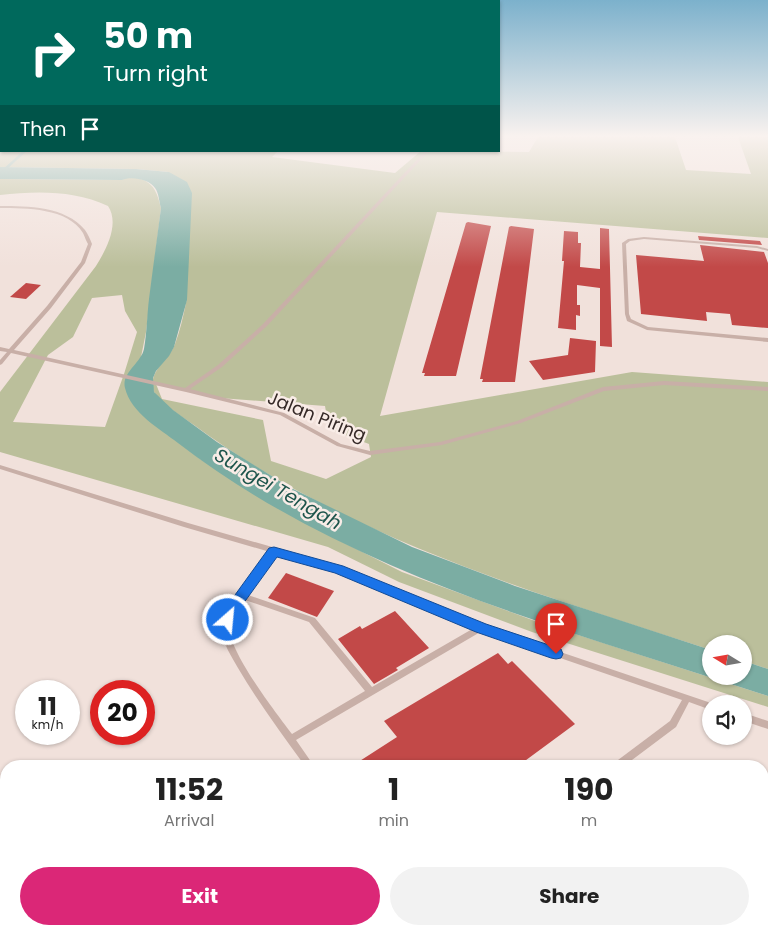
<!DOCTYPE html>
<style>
:root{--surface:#fff;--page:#f2f2f2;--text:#222;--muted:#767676;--accent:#db2777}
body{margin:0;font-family:Poppins,sans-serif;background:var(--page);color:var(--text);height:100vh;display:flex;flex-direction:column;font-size:19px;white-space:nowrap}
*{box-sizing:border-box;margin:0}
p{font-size:16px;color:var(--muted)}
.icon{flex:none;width:28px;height:28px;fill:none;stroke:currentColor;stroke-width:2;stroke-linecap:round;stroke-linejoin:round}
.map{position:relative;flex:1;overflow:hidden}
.drawer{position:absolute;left:0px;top:760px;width:769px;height:175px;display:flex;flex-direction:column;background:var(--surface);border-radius:20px 20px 0 0;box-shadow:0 1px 4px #0004}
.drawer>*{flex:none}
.guide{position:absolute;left:0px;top:0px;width:500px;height:152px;box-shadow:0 1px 4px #0004;background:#00695c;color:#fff;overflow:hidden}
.needle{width:32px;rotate:281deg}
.tools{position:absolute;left:702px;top:635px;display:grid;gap:10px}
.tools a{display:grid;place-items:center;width:50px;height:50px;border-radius:50%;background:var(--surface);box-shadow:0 1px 4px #0004;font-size:25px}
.speed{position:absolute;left:15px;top:680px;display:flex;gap:10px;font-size:25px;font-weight:700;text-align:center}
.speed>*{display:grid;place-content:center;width:65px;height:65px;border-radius:50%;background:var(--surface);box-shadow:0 1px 4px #0004;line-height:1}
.speed small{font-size:12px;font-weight:400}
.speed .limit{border:8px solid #d22;background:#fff;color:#111}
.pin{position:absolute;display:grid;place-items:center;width:42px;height:42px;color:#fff;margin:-51px -21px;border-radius:50% 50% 50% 0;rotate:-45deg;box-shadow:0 0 5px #0007}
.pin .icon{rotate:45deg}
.me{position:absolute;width:55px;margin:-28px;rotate:27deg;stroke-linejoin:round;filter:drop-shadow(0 0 4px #0008)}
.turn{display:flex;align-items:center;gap:18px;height:105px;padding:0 20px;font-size:22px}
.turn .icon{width:65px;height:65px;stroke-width:2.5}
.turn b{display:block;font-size:35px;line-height:42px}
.then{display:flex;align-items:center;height:48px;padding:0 20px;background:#0003;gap:10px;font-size:19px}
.eta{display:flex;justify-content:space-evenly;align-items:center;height:85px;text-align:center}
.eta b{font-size:30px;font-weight:700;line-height:35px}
.cta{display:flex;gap:10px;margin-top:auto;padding:10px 20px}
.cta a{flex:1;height:58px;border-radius:30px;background:var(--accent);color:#fff;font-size:20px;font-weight:700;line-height:58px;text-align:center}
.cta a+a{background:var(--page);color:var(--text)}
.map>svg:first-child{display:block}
</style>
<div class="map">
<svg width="768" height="935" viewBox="0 0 768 935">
<rect width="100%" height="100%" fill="#f1e1db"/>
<g fill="#bbbf9b" fill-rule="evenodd">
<path d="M0 137 1 151H278L272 157 395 173 421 151 529 152 538 137H675L686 170 751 174 738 137H768V238L437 212 380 416 632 372 768 382V669L744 661V644H711V650C532 592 347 538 194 425 184 418 155 400 153 389 149 370 169 360 175 344 180 331 183 317 186 303 189 292 184 277 182 265 178 234 173 203 169 172L136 169 0 167ZM156 384 220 398 325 406 329 429 369 444 371 457 326 479 271 461 263 420 162 399Z"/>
<path d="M129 177C151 179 156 187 161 208L146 332 141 357 138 410 200 459 305 523 402 572 535 621 768 696V707L532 632 399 582 328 547 0 452V392L96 266C106 250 120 224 108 206 74 190 36 191 0 195V179L121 180ZM122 295 125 311 137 332 124 374 105 427 13 422 48 355 73 337 92 298Z"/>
</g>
<path fill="#7bada3" d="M0 167 136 169 169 172 187 182 192 193 187 300 174 347 169 356 156 371 153 378 154 392 173 410 217 442 291 488 412 547 515 586 711 650V676H744V661L768 669V696C566 629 350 575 178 443 160 429 131 413 125 388 121 373 141 363 144 349 147 332 147 315 149 299 153 268 157 238 161 208 159 202 159 193 155 188 149 179 131 176 122 180L0 179Z"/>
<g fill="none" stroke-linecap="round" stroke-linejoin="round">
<polyline stroke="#7bada3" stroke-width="2.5" points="4,170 25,151"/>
</g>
<g fill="#c24948">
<polygon points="468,222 491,226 456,376 424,376 425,373 422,373 466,223"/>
<polygon points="511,226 534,229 515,382 482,382 483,379 480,379 509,227"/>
<polygon points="600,228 609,229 612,347 600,346 600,288 577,285 577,305 580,305 580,316 576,315 576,330 558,328 564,261 562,261 564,231 578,232 578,243 581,243 580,267 600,269"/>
<polygon points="698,236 760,241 762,245 699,240"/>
<polygon points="700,245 764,252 768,263 768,328 732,325 730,314 706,312 707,321 641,314 636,255 704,261"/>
<polygon points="26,283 41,285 26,299 10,297"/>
<polygon points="570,338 596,341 595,372 543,380 529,361 568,355"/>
<polygon points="286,573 334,591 317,617 268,598"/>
<polygon points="395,611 429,648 396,668 398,670 374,684 338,639 360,626 362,629"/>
<polygon points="498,653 508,664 512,661 575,724 518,766 352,766 397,737 384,721"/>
</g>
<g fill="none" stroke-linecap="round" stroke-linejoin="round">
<g fill="#c8afa7" fill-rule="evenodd">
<path d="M425 151H429L267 326 222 367 190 389 284 413 341 444 370 451 440 442 517 421 603 387 664 381 768 387V391L664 385 604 391 521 423 442 445 370 455 337 446 280 415 186 392 11 353 2 364 0 365V360L7 352 0 351V347L9 349 47 306 81 262 88 244C86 241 85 237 83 233 68 208 26 208 0 208V206C28 206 65 206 85 230 88 234 90 239 92 244L85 263 51 308 14 350 185 388 218 365 263 324Z"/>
<polygon points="644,237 757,246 768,249 768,251 757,248 644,239 630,241 626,244 629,314 631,319 648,327 768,338 768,342 647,330 627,321 625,314 622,243 628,239"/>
<path d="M0 465 188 523 342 567 484 626 714 704H711V710L689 702 676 727 624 766H613L614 763 670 721 682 700 482 631 296 740 314 766H305C282 734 258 702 238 668 232 657 222 643 222 629 222 608 256 569 270 552L184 527 0 469ZM276 553 337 571 474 628 372 687 315 618 245 594ZM242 599 309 622 365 691 292 734C277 714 228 651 230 628 231 618 237 608 242 599Z"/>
<polygon points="744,713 768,721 768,729 744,721"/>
<path d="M386 929H399C396 935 388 935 381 935L382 931Z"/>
<polygon points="728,929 740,929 744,935 732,935"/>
</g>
</g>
<linearGradient id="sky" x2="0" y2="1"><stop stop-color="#7cb1cc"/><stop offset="0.51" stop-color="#f9f2ef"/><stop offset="1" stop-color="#f9f2ef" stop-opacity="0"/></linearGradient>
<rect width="768" height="267" fill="url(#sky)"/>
<polygon fill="#1a73e8" stroke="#114b97" points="274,547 343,566 486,624 561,649 563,654 561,658 556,659 551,658 476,632 335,573 277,557 238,611 233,624 228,626 224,624 222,620 227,606 269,548"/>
<g text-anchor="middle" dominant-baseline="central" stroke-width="5" stroke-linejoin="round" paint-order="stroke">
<g font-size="18" fill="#352927" stroke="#f9ece7">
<text transform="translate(317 416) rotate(22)">Jalan Piring</text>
</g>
<g font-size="19" font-style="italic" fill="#1e554c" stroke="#f9ece7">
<text transform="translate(278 489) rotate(30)">Sungei Tengah</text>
</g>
</g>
</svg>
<div class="tools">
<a><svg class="needle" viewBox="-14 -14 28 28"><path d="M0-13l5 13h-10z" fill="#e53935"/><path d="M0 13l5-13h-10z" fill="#767676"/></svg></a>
<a><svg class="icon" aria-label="sound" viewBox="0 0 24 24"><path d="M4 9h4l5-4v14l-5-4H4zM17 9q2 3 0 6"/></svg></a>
</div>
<div class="speed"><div>11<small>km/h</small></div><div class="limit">20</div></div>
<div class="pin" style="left:556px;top:654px;background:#d93025"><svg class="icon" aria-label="arrive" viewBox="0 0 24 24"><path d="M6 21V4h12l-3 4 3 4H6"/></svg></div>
<svg class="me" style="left:228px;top:620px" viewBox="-20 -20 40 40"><circle r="17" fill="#1a73e8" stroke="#fff" stroke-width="3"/><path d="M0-11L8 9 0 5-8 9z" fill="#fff"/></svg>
<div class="guide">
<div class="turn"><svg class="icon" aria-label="right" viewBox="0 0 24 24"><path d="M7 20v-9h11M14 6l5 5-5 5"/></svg><div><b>50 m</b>Turn right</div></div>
<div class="then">Then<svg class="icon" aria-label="arrive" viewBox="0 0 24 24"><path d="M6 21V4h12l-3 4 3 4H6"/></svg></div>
</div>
<section class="drawer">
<div class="eta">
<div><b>11:52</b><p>Arrival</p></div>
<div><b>1</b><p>min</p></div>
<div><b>190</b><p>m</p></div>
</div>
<div class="cta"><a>Exit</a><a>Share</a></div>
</section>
</div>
